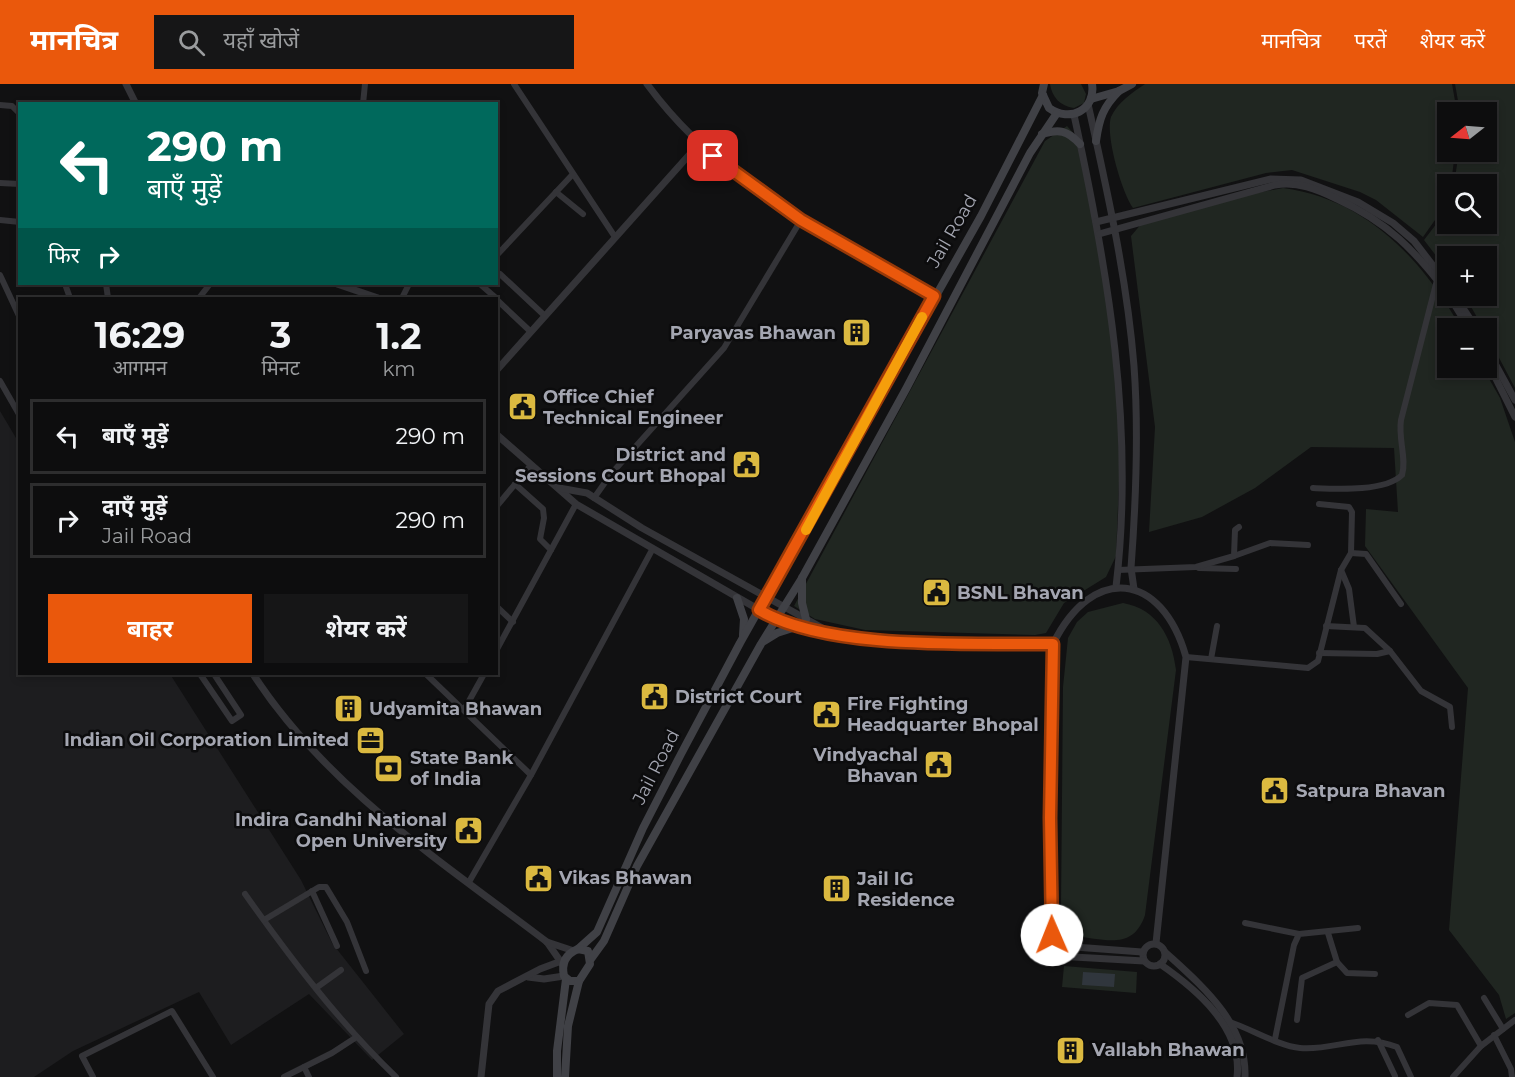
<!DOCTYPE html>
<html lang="hi">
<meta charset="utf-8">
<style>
:root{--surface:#0d0d0e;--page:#161617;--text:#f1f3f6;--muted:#9a9c9e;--line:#2d2d2e;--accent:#ea580c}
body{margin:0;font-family:Montserrat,"Noto Sans Devanagari",sans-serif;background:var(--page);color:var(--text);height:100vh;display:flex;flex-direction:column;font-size:22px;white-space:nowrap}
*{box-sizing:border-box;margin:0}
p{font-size:20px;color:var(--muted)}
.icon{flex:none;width:33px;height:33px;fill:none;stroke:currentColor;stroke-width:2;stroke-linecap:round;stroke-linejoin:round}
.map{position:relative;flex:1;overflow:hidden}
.drawer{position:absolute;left:18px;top:213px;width:480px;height:378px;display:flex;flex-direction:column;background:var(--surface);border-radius:0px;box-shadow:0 3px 9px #0003,0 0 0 2px var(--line)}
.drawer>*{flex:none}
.guide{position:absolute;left:18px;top:18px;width:480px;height:183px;border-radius:0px;box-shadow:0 3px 9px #0003,0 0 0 2px var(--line);background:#00695c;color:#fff;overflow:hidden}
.needle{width:39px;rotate:253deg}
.buttons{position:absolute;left:1437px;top:18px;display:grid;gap:12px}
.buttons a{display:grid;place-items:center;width:60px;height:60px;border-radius:0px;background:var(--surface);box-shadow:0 3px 9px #0003,0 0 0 2px var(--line);font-size:30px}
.pin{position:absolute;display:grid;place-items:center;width:51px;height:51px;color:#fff;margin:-26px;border-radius:12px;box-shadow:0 3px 9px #0006}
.me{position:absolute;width:66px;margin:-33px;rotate:359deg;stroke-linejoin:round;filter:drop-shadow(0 0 4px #0008)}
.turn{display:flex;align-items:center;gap:21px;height:126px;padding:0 30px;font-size:27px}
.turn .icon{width:78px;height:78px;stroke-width:2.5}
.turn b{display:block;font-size:42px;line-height:51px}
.then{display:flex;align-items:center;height:57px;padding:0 30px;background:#0003;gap:12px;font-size:22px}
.eta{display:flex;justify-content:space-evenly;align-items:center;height:102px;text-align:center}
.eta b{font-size:36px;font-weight:700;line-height:42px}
.cta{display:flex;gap:12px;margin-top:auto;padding:12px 30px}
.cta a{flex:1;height:69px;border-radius:0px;background:var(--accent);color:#fff;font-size:24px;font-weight:700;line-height:69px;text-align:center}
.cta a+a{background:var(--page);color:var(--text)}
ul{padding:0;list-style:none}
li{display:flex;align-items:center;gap:18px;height:75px;margin:0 12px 9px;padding:0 18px;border:3px solid var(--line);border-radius:0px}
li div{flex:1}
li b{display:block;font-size:22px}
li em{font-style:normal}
header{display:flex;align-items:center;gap:36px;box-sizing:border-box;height:84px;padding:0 30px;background:var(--accent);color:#fff}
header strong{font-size:28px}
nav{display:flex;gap:33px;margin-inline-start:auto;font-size:21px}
.search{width:420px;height:54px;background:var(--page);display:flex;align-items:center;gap:15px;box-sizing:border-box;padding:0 21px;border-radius:0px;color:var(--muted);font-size:22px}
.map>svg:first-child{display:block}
</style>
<header>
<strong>मानचित्र</strong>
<div class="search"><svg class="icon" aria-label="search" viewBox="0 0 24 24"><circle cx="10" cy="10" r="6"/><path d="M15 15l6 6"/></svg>यहाँ खोजें</div>
<nav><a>मानचित्र</a><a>परतें</a><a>शेयर करें</a></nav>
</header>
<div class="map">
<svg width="1515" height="993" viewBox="0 0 1515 993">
<rect width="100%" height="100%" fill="#111112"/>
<polygon fill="#1d1d1f" points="0,327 19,359 20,590 170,590 301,796 332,859 404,950 372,976 309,910 231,961 199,908 73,967 34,993 0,993"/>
<g fill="#202621">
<path d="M1050 0H1081L1086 10 1084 19 1074 24C1060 22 1052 13 1050 0Z"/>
<path d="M1145 0H1452L1457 28H1448V68H1455L1451 100H1448L1447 119 1423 153 1376 116 1360 108 1292 86 1266 89 1133 124C1122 109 1105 51 1111 33 1117 19 1133 8 1145 0Z"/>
<polygon points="1455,0 1515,0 1515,304 1487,251 1486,244 1483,244 1465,212 1486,212 1486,172 1448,172 1447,186 1424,156 1447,126 1448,140 1486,140 1486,100 1454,100 1459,68 1486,68 1486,28 1460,28"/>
<polygon points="1067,42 1076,52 1102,169 1121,348 1116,472 1106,493 1064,519 1046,549 1035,551 865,546 815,535 794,522 1045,57"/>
<path d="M1283 104C1366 115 1422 175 1461 244H1448V284H1483L1500 314 1515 358V929L1506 935 1499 911 1449 846 1468 604 1365 462 1366 425 1398 428 1394 364 1311 363 1255 404 1202 433 1149 448 1155 343 1131 152 1142 139 1251 110Z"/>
<path d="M1123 519C1157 525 1172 553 1176 586L1145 831C1133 867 1105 855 1074 852L1065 841 1061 822 1063 603 1068 554 1077 538 1088 528Z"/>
<polygon points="1064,882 1137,888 1136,909 1062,903"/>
</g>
<polygon fill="#30363d" points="1083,888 1115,890 1114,903 1082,901"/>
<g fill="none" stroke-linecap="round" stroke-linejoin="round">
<g stroke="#343438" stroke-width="6">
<polyline points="514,0 615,153"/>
<polyline points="363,20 365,0"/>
<polyline points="0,21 12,22 20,30"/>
<polyline points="20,48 20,69"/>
<polyline points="0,99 20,100"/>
<polyline points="556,108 583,130"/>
<polyline points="0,136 20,138"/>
<polyline points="496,172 573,90"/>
<polyline points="500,190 545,232"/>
<polyline points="0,191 20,234"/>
<polyline points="65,200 70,214"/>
<polyline points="106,200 108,214"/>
<polyline points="480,200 496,214"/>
<polyline points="199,214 210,200"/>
<polyline points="402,214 409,200"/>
<polyline points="496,215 531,248"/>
<polyline points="0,297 20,332"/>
<polyline points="515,400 543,425 544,434 540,455 551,466"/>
<path d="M1313 404C1336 405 1385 408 1402 391 1407 375 1398 355 1401 336L1437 196"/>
<polyline points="594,414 611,390 724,264 801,136"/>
<polyline points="496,423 531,381"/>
<polyline points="1351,469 1366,470 1401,520"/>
<polyline points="1234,472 1270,459 1308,461"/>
<polyline points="1199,484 1236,485"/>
<polyline points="1118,486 1196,483 1234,472 1235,446 1239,443"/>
<polyline points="1341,486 1349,505 1354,543"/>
<polyline points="496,522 513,538"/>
<polyline points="1326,542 1365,544 1390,567 1421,607 1450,623 1452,643"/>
<polyline points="496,567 576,420"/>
<polyline points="1319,569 1377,570 1390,567"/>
<polyline points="1186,573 1308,584 1318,577 1341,486 1351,469 1352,428 1349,423 1319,420"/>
<polyline points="1211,575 1217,542"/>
<polyline points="200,590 232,637 241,631 214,590"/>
<polyline points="426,590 531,691"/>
<polyline points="464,626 484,590"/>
<polyline points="469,798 531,691 652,466"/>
<polyline points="312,807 337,862"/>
<path d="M245 810C291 875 339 938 396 993"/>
<polyline points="264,836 319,803 326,803 347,838 366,887"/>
<polyline points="1245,839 1299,850"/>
<polyline points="1337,878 1347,889 1375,890"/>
<polyline points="316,904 341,886"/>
<polyline points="1484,914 1503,945"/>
<polyline points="1408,931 1429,919 1457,921 1481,962"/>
<polyline points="1297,936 1302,894 1337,878 1328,849"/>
<path d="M1230 938C1251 945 1279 962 1300 964 1336 967 1359 948 1397 963L1411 993"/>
<polyline points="1494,951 1511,985 1512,993"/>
<polyline points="1275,955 1294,861 1299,850 1358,844"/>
<polyline points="1378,956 1395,992"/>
<polyline points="304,983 309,993"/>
<polyline points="93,993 82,972 172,927 213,993"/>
<polyline points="284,993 332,969 355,954"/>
<polyline points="1453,993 1481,962 1515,936"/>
</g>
<g stroke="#343438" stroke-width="7">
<polyline points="126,0 136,20"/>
<path d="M647 0C723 104 828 147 934 212"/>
<path d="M1088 20C1107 106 1127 194 1134 282 1139 349 1136 417 1131 484L1134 505"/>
<path d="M1074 31C1108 186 1135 343 1116 503"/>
<polyline points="1096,138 1271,95 1301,96 1358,118 1393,139 1414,157 1448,201"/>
<path d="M1099 150 1275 101C1297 97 1317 105 1337 115 1387 138 1415 166 1448 210"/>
<polyline points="337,200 378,214"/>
<polyline points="1449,212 1469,244"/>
<polyline points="1455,212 1476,244"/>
<polyline points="1486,263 1515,316"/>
<polyline points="1486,275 1515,333"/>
<polyline points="496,287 698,61"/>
<polyline points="496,350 576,420 775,535 813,546 882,556 1053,560"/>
<polyline points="559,404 587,409 642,444 826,546"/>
<path d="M253 590C326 703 442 778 547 858L563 881"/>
<circle cx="1049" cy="862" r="11"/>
<path d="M1052 851 1050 734 1053 560C1093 479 1162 488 1186 573L1156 859"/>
<polyline points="547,858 574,867"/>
<circle cx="1154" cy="871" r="11"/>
<polyline points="1061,862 1142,868"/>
<path d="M1165 868C1201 901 1247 939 1245 993"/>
<polyline points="1056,872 1144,877"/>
<path d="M1160 880C1196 905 1243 944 1237 993"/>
<polyline points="528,893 544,895 564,892"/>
<polyline points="481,993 489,920 498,907 540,885 564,876"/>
</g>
<g stroke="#404146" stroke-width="8">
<path d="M1044 0 1042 9 1049 24C1070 39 1096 26 1092 0"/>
<polyline points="1091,15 1119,7 1132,0"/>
<path d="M1042 50C1059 45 1067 46 1080 60"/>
<path d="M1096 57C1099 35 1103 23 1119 7"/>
<polyline points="802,494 802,519 806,535"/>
<polyline points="737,514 744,535 743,551"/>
<polyline points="764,557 777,549 799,542"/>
<polyline points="578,865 597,848 643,744 681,670 740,559 981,132 1043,11"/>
<path d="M578 865 588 867 590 880 579 897H570L564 892C561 879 566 870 578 865Z"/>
<polyline points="591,875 604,857 637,782 761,560 802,494 906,305 1030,69 1057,29"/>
<polyline points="557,993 557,967 566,895"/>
<polyline points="565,993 568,942 579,897"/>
</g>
</g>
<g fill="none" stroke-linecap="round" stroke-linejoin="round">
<defs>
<path id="route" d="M713 72 801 136 934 212 759 526C829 567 971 559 1053 560L1050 734 1052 851"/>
</defs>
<use href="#route" stroke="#983908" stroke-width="15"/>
<use href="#route" stroke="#ea580c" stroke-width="10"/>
<polyline stroke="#f59e0b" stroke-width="10" points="806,446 922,233"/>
</g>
<defs>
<symbol id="building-square" viewBox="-11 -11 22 22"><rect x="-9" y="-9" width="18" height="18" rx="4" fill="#dbb940" stroke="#0c0c0d"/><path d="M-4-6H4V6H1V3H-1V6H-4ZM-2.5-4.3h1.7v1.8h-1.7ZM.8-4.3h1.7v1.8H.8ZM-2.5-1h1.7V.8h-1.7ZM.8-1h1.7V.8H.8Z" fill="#111"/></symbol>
<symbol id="civic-square" viewBox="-11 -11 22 22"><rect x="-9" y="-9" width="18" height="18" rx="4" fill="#dbb940" stroke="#0c0c0d"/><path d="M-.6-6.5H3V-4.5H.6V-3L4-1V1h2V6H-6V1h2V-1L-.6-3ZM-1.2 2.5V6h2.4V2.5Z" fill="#111"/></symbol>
<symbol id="office-square" viewBox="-11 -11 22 22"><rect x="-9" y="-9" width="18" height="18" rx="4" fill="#dbb940" stroke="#0c0c0d"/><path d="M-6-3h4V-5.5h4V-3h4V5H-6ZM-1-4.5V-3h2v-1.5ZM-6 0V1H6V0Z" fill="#111"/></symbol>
<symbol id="bank-square" viewBox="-11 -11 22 22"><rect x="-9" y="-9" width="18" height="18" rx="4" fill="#dbb940" stroke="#0c0c0d"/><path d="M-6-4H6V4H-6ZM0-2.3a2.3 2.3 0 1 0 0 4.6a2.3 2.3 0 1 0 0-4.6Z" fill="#111"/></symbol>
</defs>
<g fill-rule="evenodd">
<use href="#building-square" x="840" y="232" width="33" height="33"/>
<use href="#civic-square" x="506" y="306" width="33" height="33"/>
<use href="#civic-square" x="730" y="364" width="33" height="33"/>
<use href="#civic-square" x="920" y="492" width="33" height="33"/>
<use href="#civic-square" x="638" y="596" width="33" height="33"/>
<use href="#building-square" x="332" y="608" width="33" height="33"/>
<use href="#civic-square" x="810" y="614" width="33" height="33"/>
<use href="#office-square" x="354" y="640" width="33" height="33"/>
<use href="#civic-square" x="922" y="664" width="33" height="33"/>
<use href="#bank-square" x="372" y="668" width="33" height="33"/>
<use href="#civic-square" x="1258" y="690" width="33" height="33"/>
<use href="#civic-square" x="452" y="730" width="33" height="33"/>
<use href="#civic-square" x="522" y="778" width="33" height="33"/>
<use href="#building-square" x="820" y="788" width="33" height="33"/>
<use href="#building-square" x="1054" y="950" width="33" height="33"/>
</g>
<g text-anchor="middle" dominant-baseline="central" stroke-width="5" stroke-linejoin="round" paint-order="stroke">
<g font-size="18" fill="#a4a6b1" stroke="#0c0c0d">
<text transform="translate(952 147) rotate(-60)">Jail Road</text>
<text transform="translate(656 683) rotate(-63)">Jail Road</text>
</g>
<g font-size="18" font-weight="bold" fill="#a4a6b1" stroke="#0c0c0d" text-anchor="start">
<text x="836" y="249" text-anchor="end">Paryavas Bhawan</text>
<text x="543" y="313">Office Chief<tspan x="543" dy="21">Technical Engineer</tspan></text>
<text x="726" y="371" text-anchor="end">District and<tspan x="726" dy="21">Sessions Court Bhopal</tspan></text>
<text x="957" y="509">BSNL Bhavan</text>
<text x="675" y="613">District Court</text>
<text x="847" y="620">Fire Fighting<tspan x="847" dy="21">Headquarter Bhopal</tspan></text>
<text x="369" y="625">Udyamita Bhawan</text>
<text x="349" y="656" text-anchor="end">Indian Oil Corporation Limited</text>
<text x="918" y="671" text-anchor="end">Vindyachal<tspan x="918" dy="21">Bhavan</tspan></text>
<text x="410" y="674">State Bank<tspan x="410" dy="21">of India</tspan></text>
<text x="1296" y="707">Satpura Bhavan</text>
<text x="447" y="736" text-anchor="end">Indira Gandhi National<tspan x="447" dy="21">Open University</tspan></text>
<text x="559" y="794">Vikas Bhawan</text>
<text x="857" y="795">Jail IG<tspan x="857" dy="21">Residence</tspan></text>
<text x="1092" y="966">Vallabh Bhawan</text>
</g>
</g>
</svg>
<div class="buttons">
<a><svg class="needle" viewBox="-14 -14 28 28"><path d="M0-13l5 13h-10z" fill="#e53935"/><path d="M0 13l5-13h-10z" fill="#9a9c9e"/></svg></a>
<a><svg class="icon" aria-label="search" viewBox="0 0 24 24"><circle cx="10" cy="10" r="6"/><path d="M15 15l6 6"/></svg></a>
<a>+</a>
<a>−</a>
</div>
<div class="pin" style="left:713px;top:72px;background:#d93025"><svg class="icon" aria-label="arrive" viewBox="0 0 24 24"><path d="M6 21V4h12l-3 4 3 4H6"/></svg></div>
<svg class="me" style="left:1052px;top:851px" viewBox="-20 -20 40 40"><circle r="19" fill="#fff"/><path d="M0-13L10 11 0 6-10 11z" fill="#ea580c"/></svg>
<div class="guide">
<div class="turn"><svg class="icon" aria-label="left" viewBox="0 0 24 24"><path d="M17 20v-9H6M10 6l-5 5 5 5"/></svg><div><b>290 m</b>बाएँ मुड़ें</div></div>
<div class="then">फिर<svg class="icon" aria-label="right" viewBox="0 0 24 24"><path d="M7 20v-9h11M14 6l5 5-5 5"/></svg></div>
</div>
<section class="drawer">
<div class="eta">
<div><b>16:29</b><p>आगमन</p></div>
<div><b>3</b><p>मिनट</p></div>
<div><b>1.2</b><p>km</p></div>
</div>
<ul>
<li><svg class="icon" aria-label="left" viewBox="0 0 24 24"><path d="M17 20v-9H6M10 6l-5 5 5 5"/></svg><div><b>बाएँ मुड़ें</b></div><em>290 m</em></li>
<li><svg class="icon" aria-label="right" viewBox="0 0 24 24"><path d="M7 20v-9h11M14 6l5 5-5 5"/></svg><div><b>दाएँ मुड़ें</b><p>Jail Road</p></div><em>290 m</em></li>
</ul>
<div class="cta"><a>बाहर</a><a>शेयर करें</a></div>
</section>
</div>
